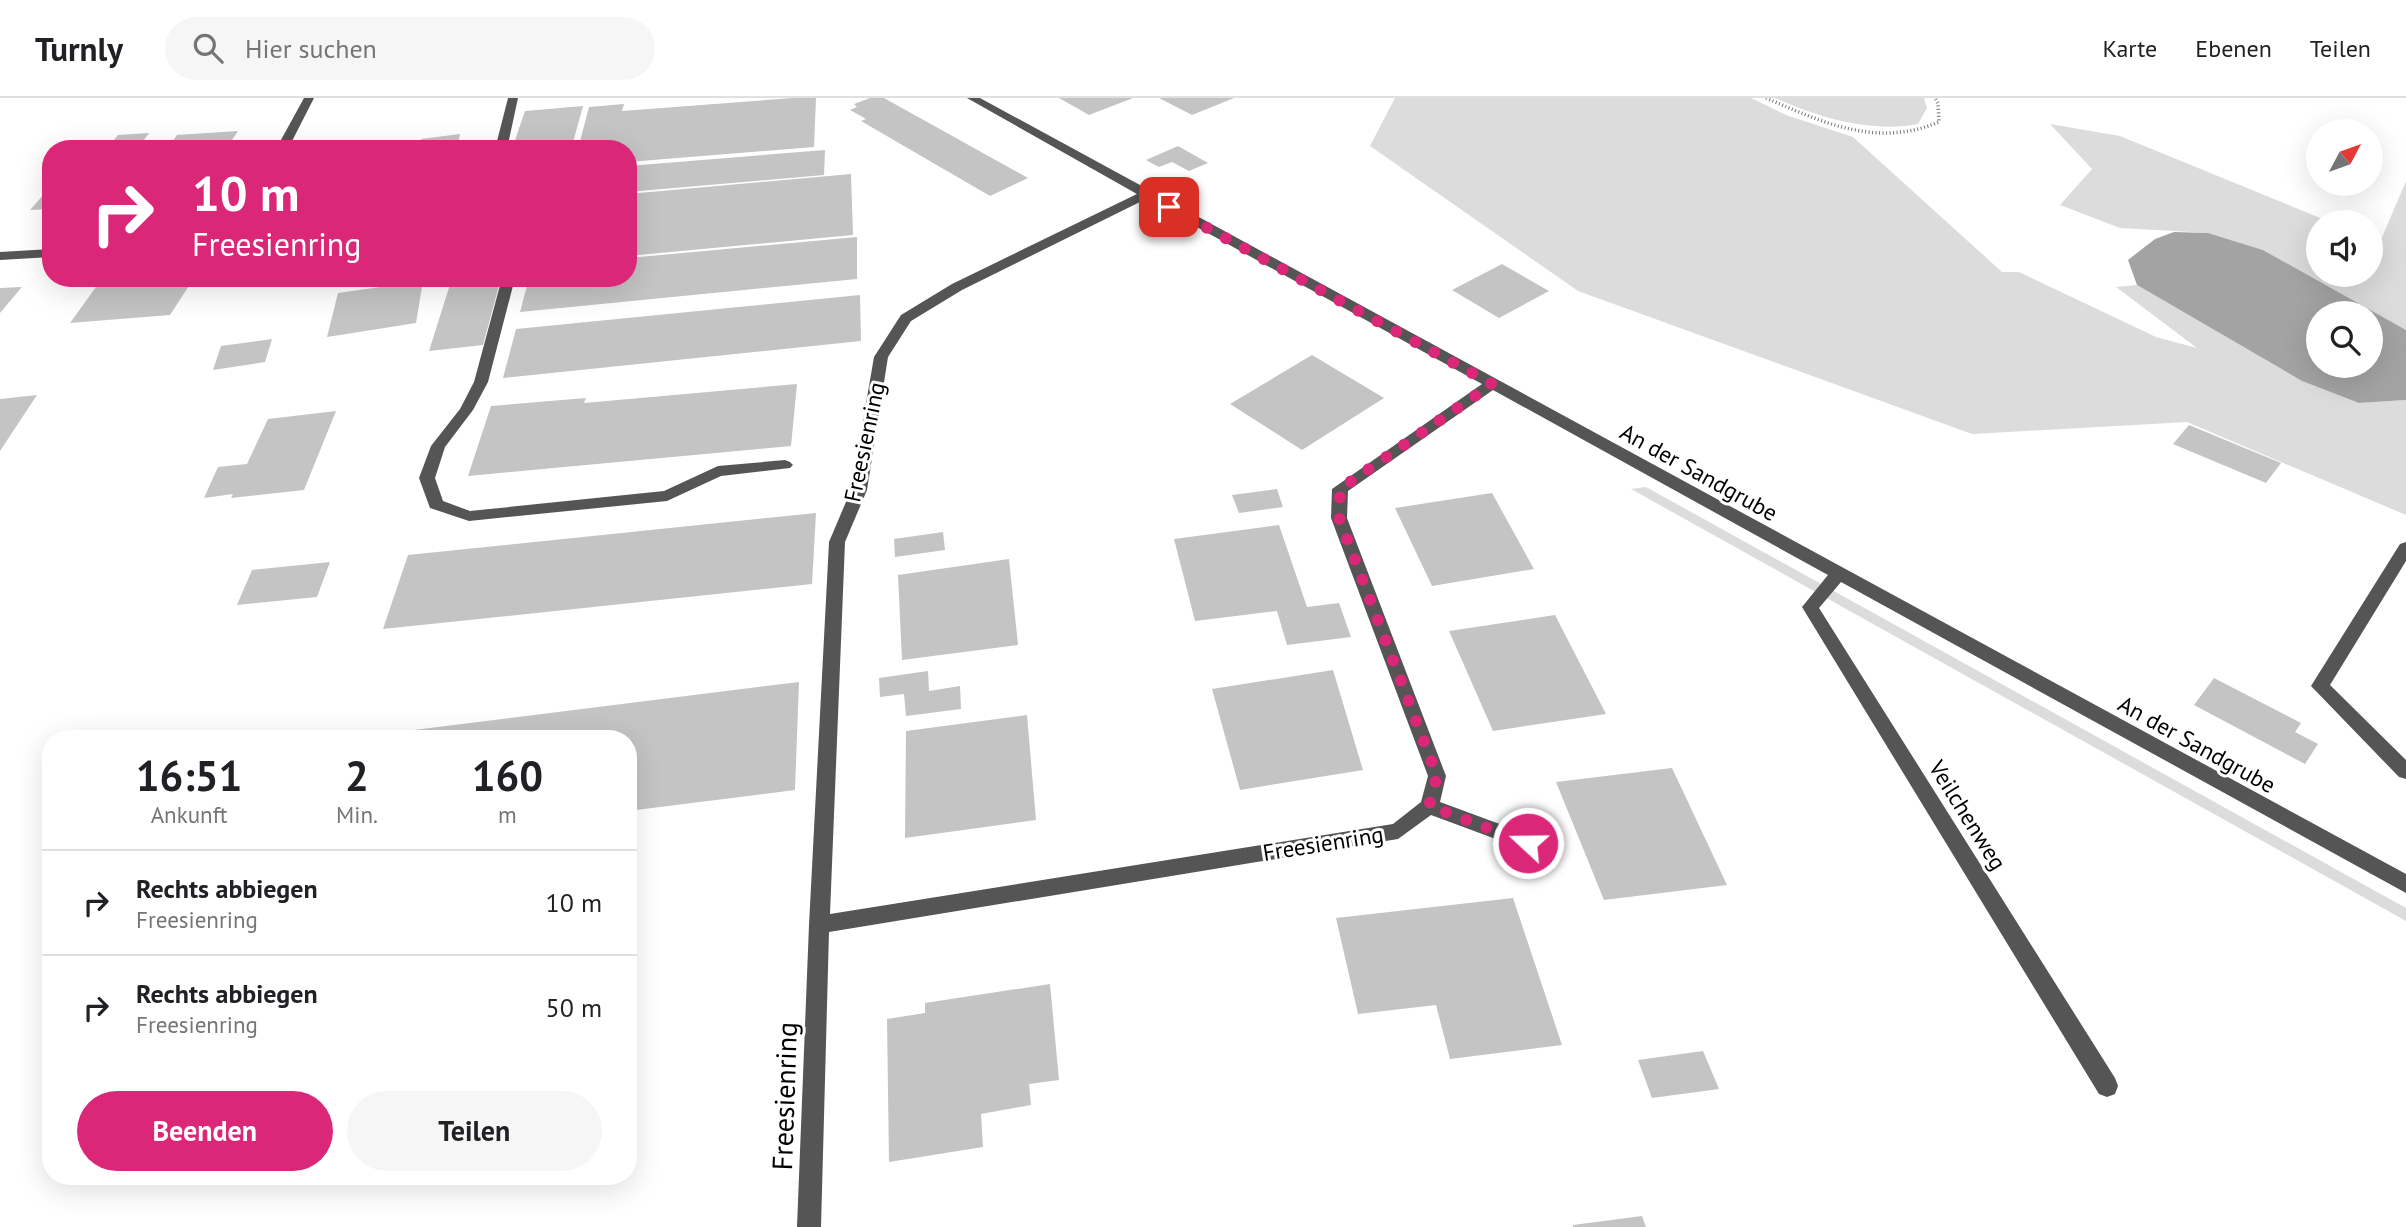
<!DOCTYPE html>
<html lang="de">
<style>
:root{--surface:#fff;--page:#f6f6f6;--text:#202124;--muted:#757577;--line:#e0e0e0;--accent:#db2777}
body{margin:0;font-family:"PT Sans",sans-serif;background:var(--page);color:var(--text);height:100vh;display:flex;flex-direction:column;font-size:26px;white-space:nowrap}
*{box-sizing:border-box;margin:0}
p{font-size:23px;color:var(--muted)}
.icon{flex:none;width:38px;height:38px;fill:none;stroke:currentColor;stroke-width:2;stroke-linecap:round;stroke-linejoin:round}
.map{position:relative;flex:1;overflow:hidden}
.sheet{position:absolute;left:42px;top:632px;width:595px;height:455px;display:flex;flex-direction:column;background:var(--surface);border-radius:28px;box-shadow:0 7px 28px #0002}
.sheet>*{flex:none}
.top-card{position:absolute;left:42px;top:42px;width:595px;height:147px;border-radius:28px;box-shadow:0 7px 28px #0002;background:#db2777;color:#fff;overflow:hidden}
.needle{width:46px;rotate:49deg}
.fabs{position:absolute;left:2306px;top:21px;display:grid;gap:14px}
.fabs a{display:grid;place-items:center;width:77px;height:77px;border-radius:50%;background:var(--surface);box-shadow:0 7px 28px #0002;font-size:35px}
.pin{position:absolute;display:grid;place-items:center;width:60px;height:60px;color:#fff;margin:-30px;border-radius:14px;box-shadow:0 4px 10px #0006}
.me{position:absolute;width:77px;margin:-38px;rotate:291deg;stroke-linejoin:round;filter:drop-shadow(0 0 5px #0008)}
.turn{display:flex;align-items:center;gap:24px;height:147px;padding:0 35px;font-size:32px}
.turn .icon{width:91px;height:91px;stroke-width:2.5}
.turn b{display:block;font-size:49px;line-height:60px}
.eta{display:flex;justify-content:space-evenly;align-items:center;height:119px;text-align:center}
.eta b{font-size:42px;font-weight:800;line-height:49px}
.primary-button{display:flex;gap:14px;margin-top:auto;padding:14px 35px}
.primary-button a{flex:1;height:80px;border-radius:42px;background:var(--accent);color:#fff;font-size:28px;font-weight:800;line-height:80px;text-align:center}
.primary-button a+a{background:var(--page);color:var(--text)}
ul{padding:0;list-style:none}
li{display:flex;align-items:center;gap:21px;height:105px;padding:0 35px;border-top:2px solid var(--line)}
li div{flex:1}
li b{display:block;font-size:26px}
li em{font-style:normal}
header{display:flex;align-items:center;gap:42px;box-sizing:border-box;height:98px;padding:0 35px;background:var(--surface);border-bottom:2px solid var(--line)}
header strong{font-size:33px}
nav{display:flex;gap:38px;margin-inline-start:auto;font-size:24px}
.search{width:490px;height:63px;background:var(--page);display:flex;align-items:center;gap:18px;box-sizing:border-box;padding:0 24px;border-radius:38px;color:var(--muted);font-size:26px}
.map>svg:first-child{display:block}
</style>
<header>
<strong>Turnly</strong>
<div class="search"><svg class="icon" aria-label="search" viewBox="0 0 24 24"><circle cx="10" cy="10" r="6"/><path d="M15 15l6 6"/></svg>Hier suchen</div>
<nav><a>Karte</a><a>Ebenen</a><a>Teilen</a></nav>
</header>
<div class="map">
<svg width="2406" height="1129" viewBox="0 0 2406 1129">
<rect width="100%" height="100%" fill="#fff"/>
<g fill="#dcdcdc">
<polygon points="1395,0 1751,0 1786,17 1853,39 2002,174 2019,174 2156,239 2197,250 2116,189 2137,187 2302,283 2359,305 2406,302 2406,417 2187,324 1972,336 1578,193 1370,48"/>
<path d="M1775 0H1924L1927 10 1918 26C1871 35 1819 20 1775 0Z"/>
<polygon points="2050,26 2120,38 2330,124 2319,124 2319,177 2371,177 2371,141 2380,144 2406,83 2406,232 2263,152 2208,135 2120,130 2060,107 2092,71"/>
<polygon points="1646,389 2406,810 2406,823 1631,391"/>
</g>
<path fill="#a3a3a3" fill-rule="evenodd" d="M2174 134 2208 135 2263 152 2406 232V302L2359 305 2302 283 2137 187 2128 162 2155 141ZM2319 215H2371V268H2319Z"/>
<g fill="#c4c4c4">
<polygon points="793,0 816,0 814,49 628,64 628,51 578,51 589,9 624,6 622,13"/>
<polygon points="870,0 884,0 1028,80 990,98 861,23 866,21 850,12 857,9 854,6"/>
<polygon points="1059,0 1133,0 1089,17"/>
<polygon points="1159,0 1234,0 1192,17"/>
<polygon points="583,8 572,48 512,51 525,13"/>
<polygon points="238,33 226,51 168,50 177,37"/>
<polygon points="149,35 138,50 107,51 118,37"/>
<polygon points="460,36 457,51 418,51 421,41"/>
<polygon points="1178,48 1208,65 1189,73 1172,64 1159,69 1146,62"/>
<polygon points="825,52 824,77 628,94 628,68"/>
<polygon points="851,76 853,137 628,158 628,96"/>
<polygon points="51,88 50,111 30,112"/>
<polygon points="857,139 857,181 520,214 529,180 628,180 628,160"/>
<polygon points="1502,166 1549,193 1499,220 1452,192"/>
<polygon points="124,180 194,180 170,217 70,225 101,182"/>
<polygon points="452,180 501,180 483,247 429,253"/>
<polygon points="423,183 416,225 327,239 338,195"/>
<polygon points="22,189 0,215 0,190"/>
<polygon points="860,197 861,243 503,280 516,231"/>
<polygon points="272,241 265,264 213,272 221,248"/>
<polygon points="1312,257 1384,300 1302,352 1230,306"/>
<polygon points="797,286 791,348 468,378 491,308 586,300 584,305"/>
<polygon points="37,297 0,353 0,301"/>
<polygon points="336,313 304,392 231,400 233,396 204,400 218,369 247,366 268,321"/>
<polygon points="2189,327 2281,365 2266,385 2173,346"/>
<polygon points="1277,391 1283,409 1239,415 1232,397"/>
<polygon points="1492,395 1534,471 1432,488 1395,410"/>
<polygon points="816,415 812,486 383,531 408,457"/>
<polygon points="1279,427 1307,509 1339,505 1351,539 1287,547 1277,513 1195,523 1174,441"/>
<polygon points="943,434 945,452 895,459 894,441"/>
<polygon points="1009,461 1018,547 902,562 898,477"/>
<polygon points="330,464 317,499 237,507 252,472"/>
<polygon points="1555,517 1606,616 1493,633 1449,533"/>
<polygon points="1333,572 1363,672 1240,692 1212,591"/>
<polygon points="928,573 929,593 960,588 961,611 906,618 904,596 880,599 879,580"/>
<polygon points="2214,580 2301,625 2295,634 2318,646 2305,666 2194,607"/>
<polygon points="799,584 795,692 628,713 628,640 350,640"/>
<polygon points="1027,617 1036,722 905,740 906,633"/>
<polygon points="1672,670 1727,787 1604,802 1556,684"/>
<polygon points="1513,800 1562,947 1450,961 1436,907 1358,916 1336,820"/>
<polygon points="1050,886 1059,982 1029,986 1031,1007 981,1016 983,1049 889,1064 887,921 925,915 925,905"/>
<polygon points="1703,953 1719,991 1652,1000 1638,962"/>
<polygon points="1642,1118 1646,1129 1573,1129 1573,1127"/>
</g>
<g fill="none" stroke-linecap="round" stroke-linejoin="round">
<path stroke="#777" stroke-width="3.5" stroke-dasharray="1 2.5" stroke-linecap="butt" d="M1766 0C1824 25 1877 50 1939 24L1938 5 1935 0"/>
<g fill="#555" fill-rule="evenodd">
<polygon points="304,0 314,0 288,51 276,51"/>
<polygon points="508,0 518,0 507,51 495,51"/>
<path d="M967 0H980L2406 776V795L1841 484 1819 510 2115 980 2118 988 2115 996 2107 999 2099 996 1802 509 1828 477 1493 292 1348 393 1347 420 1446 678 1440 704 1535 739 1538 745 1535 751 1528 753 1431 717 1398 741 829 834 821 1129H797L809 827 829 444 851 392 874 259 901 217 952 186 1137 96ZM1146 101 1482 286 1332 391 1331 420 1428 678 1421 704 1393 726 830 816 845 444 867 392 888 259 911 223 962 192Z"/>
<polygon points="51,151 51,159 0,162 0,154"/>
<polygon points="502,180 515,180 488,284 473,312 445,349 435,380 443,403 470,413 664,393 718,368 785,362 790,364 793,367 790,370 721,378 667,403 469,423 430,410 419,380 431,348 460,311 474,284"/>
<polygon points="2406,444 2406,463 2330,587 2406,662 2406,681 2399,679 2311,588 2400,446"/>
</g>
</g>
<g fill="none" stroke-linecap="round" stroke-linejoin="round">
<polyline stroke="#db2777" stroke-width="12" stroke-dasharray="0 21.6" points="1169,109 1492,286 1340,391 1339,420 1437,678 1429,708 1528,745"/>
</g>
<g text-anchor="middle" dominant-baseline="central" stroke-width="6" stroke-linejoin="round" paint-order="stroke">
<g font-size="23" fill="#000" stroke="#fff">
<text transform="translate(864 344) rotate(-78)">Freesienring</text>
<text transform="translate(1699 374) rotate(29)">An der Sandgrube</text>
<text transform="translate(2197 646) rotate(29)">An der Sandgrube</text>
<text transform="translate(1968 717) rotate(58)">Veilchenweg</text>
<text transform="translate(1323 745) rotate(-9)">Freesienring</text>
</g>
<g font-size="28" fill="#000" stroke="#fff">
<text transform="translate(784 998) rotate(-88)">Freesienring</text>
</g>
</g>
</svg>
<div class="fabs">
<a><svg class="needle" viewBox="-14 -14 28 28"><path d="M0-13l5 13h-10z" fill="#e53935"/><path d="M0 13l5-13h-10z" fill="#757577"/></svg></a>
<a><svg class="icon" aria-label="sound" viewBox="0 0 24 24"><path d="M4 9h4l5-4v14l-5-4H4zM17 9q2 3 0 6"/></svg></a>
<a><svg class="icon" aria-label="search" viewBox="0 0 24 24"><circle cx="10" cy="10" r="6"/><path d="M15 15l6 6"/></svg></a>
</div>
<div class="pin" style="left:1169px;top:109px;background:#d93025"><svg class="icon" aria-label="arrive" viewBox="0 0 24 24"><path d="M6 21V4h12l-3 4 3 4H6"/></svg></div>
<svg class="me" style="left:1528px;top:745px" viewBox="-20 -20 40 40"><circle r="17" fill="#db2777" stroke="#fff" stroke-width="3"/><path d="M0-11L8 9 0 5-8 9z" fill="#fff"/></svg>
<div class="top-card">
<div class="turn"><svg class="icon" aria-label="right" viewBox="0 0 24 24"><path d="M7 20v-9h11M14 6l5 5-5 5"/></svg><div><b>10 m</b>Freesienring</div></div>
</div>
<section class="sheet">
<div class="eta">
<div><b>16:51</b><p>Ankunft</p></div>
<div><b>2</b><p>Min.</p></div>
<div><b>160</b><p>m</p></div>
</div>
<ul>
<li><svg class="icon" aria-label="right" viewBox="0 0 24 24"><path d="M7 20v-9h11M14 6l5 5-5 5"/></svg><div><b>Rechts abbiegen</b><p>Freesienring</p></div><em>10 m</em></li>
<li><svg class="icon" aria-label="right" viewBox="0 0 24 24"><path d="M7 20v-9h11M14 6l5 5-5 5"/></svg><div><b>Rechts abbiegen</b><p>Freesienring</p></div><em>50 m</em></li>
</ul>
<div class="primary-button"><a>Beenden</a><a>Teilen</a></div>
</section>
</div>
